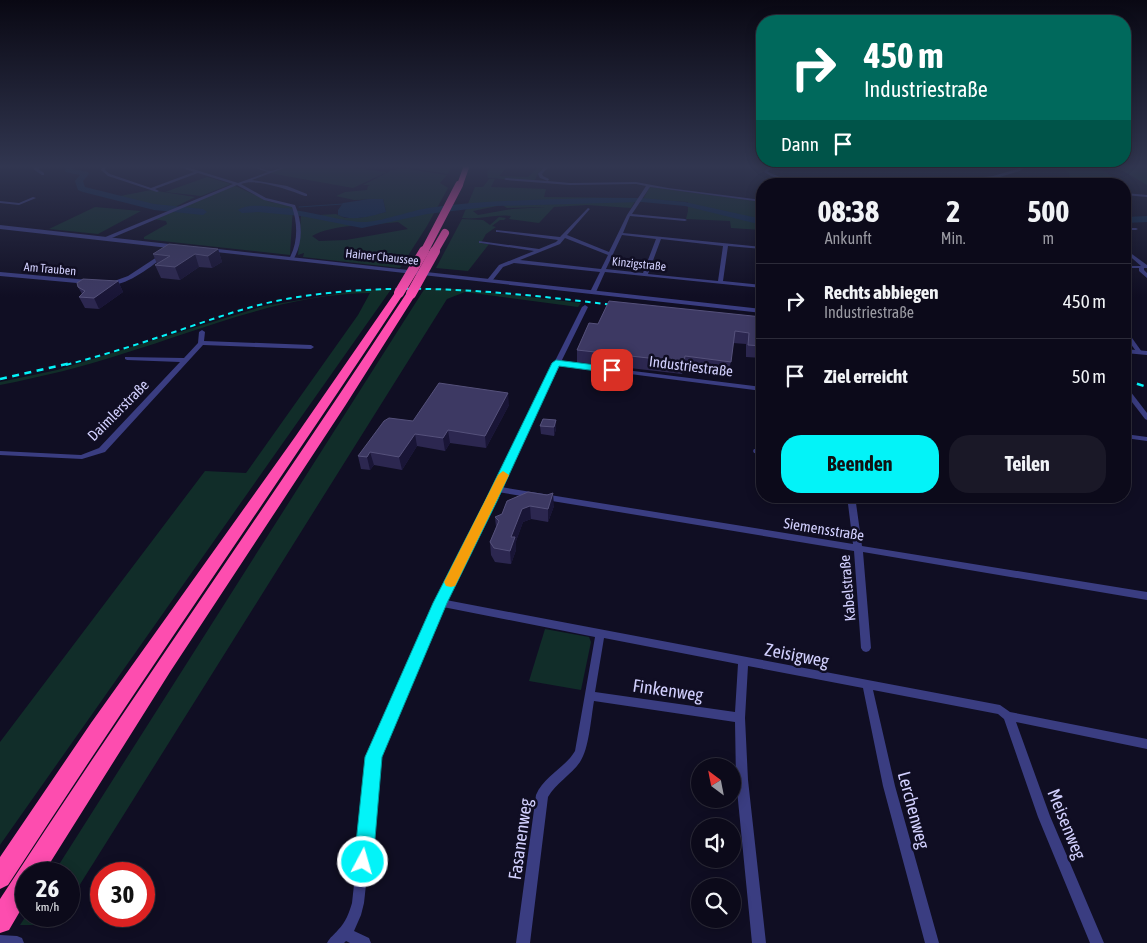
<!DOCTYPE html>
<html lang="de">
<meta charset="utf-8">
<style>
:root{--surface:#0c0a1a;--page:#1a1827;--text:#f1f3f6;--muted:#9a9aa2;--line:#2c2b39;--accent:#03f3f8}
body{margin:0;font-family:"Asap Condensed",sans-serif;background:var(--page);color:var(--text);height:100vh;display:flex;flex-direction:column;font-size:19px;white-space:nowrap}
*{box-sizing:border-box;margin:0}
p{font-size:16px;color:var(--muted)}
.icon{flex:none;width:28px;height:28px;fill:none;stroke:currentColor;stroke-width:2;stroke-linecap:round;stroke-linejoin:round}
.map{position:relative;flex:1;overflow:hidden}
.side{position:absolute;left:756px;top:178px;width:375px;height:325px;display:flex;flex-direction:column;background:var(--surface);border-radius:20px;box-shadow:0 2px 12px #0003,0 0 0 1px var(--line)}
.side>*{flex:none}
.hud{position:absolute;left:756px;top:15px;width:375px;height:152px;border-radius:20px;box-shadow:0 2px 12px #0003,0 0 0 1px var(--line);background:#00695c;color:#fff;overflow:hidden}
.needle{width:32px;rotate:328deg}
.tools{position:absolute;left:691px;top:758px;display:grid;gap:10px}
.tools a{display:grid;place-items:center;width:50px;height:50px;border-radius:50%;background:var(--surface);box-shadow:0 2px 12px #0003,0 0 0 1px var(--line);font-size:25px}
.speed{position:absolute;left:15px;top:862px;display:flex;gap:10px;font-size:25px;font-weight:700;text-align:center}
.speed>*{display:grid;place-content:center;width:65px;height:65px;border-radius:50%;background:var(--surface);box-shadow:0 2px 12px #0003,0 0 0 1px var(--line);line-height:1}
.speed small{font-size:12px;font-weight:400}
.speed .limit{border:8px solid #d22;background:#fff;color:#111}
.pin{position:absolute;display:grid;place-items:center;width:42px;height:42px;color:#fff;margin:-21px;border-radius:10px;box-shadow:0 2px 8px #0006}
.me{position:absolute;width:55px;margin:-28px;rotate:6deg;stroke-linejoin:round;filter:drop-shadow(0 0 4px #0008)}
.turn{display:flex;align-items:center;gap:18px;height:105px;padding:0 25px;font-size:22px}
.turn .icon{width:65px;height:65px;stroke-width:2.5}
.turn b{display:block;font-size:35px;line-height:42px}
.then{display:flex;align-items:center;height:48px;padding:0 25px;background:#0003;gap:10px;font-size:19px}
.eta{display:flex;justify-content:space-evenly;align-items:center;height:85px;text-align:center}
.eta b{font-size:30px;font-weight:700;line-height:35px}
.primary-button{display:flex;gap:10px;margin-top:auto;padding:10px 25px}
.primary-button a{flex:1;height:58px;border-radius:20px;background:var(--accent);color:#111;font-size:20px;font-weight:700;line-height:58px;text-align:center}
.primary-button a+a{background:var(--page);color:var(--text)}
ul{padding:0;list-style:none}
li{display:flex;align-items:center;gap:15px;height:75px;padding:0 25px;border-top:1px solid var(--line)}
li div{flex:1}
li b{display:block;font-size:19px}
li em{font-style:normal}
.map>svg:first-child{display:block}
</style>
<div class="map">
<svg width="1147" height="943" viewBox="0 0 1147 943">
<rect width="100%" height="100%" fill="#100e23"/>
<g fill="#112d29" fill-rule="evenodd">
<polygon points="291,165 331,165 387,172 353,188 269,173"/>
<polygon points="412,165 452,165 448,174 411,168 413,167"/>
<polygon points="491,165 509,165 499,176 528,177 540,165 546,165 537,175 535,181 488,178 487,173"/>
<polygon points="1059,165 1095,165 1123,184 1071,184 1069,173"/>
<polygon points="1114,165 1147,165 1147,185"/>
<path d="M402 168 447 175 440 183 448 188 427 226 400 268 303 257 304 253 298 255 301 216 336 214 345 218H359L386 212 383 199 354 200 336 196 345 192 367 190 368 186 370 185H363L392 170ZM398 222 408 229 346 240 319 241 312 236C332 224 374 225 398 222Z"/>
<polygon points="207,177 231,184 201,196 165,192"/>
<path d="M489 179H495L491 187 546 189 544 197 637 198 631 208 587 205 554 207 539 223 509 219 511 216C494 214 479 220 462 218L475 187H483ZM502 205 507 208 546 207 512 209 478 215 473 211Z"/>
<polygon points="233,185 270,202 293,206 290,255 144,239 144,237 167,224 166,221 153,219"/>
<polygon points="650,187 762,202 762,230 731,228 730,221 686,219 688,211 688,202 643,199"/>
<polygon points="151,190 195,197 173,208 115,197"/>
<polygon points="95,207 141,211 98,234 49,229"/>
<polygon points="499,217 506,218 504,220 500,220 492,226 496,227 486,234 481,243 489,244 468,271 436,268 462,219 483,220 490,225"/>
<path d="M392 288 0 845V742L205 471 246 473 358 315 370 293C284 294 203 329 122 354 82 367 41 377 0 385V382L57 370 264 306 354 291Z"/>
<polygon points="425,288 461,289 581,303 578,307 465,292 447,299 69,902 69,874 53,874"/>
<polygon points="545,629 589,637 591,642 581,690 529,681"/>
<polygon points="26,916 60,916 55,925 20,925"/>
</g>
<path fill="#0d2848" d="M369 199H383L386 212C371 216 353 222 338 215V210L343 203Z"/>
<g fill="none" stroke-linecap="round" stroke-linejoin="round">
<g stroke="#0d2848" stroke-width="1">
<polyline points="299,207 343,204"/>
<polyline points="274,211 290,208"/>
</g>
<g fill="#0d2848" fill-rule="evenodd">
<polygon points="66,165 74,165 72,169 88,172 89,174 83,181 85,187 89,188 154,204 203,209 207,212 203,215 154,210 83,192 78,190 75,181 80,175 65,172"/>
<path d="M595 198H642L685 202 762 219V225L685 206 642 202 495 206 427 214 362 228 301 216 258 212 242 213 238 210C256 196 336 221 361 222 378 223 409 211 428 208 483 200 539 200 595 198Z"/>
<polygon points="1147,216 1147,222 1125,223 1125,217"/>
</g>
<g fill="#3a3d81" fill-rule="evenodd">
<polygon points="38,165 43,165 38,169 44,173 44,175 42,175 33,169"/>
<path d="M103 165H107L105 170 110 174 151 188 194 172 174 165H180L238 183 268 172 246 165C255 165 264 171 271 171 278 170 284 165 292 165L252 180 287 186 307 194V196H305C289 190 257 178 241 184L266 198 295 205C303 223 303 244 293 260H289V259C298 243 298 224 292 207L264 200 237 185 107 240H103V238L233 184 198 173 155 189 159 191 157 192 108 176 101 170Z"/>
<path d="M546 165H550L542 174 543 176 549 179 548 181 570 183 636 182 668 188 762 200V202L650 187 632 214 685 219 687 220 685 221 630 216 623 233 762 247V249L728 246 723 281 762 285V288L605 272 596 292 593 294 590 292 600 272 514 263 503 267 492 281H488L487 280 499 265 534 251 481 243H479V241L539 249 556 242 558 240 498 232H496V230L560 237 588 208 590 209 589 210 567 235 609 252 627 215 646 186 636 184 570 185 506 180 504 179 506 178 548 181 540 178 538 174ZM622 235 656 239 643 273 606 269ZM565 238 608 255 601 269 520 260 560 244ZM661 239 723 246 718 281 648 274Z"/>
<path d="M778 165H785L770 169 768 172 785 179 815 184C797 184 780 182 764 172L768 167Z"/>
<polygon points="841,165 919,165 885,168 843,166"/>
<polygon points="1023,165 1027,165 1020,171 1000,177 1017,184 1011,184 995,178 961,182 921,184 993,176 1017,169"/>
<polygon points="831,183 841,184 829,184"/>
<polygon points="1125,193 1147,195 1147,197 1125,195"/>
<polygon points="33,197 36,198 19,205 0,203 0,201 19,203"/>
<polygon points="1125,228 1136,228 1138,229 1136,230 1125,230"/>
<polygon points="1125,249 1147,265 1147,268 1144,268 1144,270 1147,273 1147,278 1139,271 1139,268 1125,268 1125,266 1141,266 1125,252"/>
<path d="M160 255 164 256C153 266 121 290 106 284L128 276Z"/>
<polygon points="0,272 88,280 91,282 88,284 0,276"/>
<path d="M585 305 588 307 561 362 762 387V391L560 365 501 487 853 544 847 496H855L862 546 1147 592V600L863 552 871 648 869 651 866 652 863 651 861 648 854 551 498 492 446 600 1000 705 1010 712 1147 739V749L1016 722 1050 816 1104 943H1090L1038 817 1004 719 998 714 873 690 895 786 939 943H925L883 786 863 688 748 666 745 718 748 780 766 943H752L736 780 735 722 594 701C591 718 589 749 580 762 571 775 556 783 548 797L530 943H516L536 795C544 776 565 768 575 751L595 637 443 607 380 757 364 903 361 915 354 931 369 938 371 943H350L346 941 344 943H327C330 937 334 935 338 930 346 922 349 913 352 903L368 757 435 603 554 364 553 363 555 361 582 307ZM604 638 738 664 735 712 595 692Z"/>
<polygon points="202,330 205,332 204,341 311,345 314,347 311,349 203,345 105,452 82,459 0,455 0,451 81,455 99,448 180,362 127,360 125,359 125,357 184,358 198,343 199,332"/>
<polygon points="1125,330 1127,331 1142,352 1142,354 1138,354 1125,336"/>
<polygon points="1125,386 1127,387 1147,413 1147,420 1145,419 1125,393"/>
<polygon points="1125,434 1147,437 1147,441 1125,438"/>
<polygon points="754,449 762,450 762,454 754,453 753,451"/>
<polygon points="0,935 17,936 22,938 24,943 0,943"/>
</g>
<g fill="#3a3d81" fill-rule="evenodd">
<polygon points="0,165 6,165 0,167"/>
<polygon points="0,225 178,245 181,247 178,249 0,229"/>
<polygon points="209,248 762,309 762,313 207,251 207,249"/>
<polygon points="1125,349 1147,351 1147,355 1125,353"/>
</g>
<g fill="#fd4daf" fill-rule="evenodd">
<polygon points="464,165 470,165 463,185 456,187"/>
<path d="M399 290 404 293C273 491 137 686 8 885L0 889V857L91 723 295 437 396 291Z"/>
<path d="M411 291 416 294 345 406 170 672 43 874H26V901L9 930 0 933V899C132 696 273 497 406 294Z"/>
</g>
<path stroke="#03f3f8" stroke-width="2" stroke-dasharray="5.5 4.5" stroke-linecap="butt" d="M66 365C95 357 124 349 153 339 194 326 234 310 276 301 391 278 507 292 622 306"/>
<g stroke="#03f3f8" stroke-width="2.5" stroke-dasharray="7 5.5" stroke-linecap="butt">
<polyline points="0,379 71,363"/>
<polyline points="1125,380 1147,387"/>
</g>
<g stroke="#fd4daf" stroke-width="8">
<polyline points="424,252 459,185"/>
<polyline points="434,252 445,233"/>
</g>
<g stroke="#fd4daf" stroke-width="10">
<polyline points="399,293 424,251"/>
<polyline points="411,294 435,251"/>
</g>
</g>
<g fill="#2c2750">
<polygon points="218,249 222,262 212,268 199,267 180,280 161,278 155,265 157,264 153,254"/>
<polygon points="118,281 123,292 99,309 85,308 79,297 82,294 78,287"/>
<polygon points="762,317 762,358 746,357 746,344 733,343 729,374 684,368 682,374 577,362 577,350 598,324"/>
<polygon points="509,405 486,448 450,443 445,451 417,446 402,470 374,465 370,470 361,469 358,456 413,421"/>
<polygon points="543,419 556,429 554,436 541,434 540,426"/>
<polygon points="507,501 554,506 548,522 531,519 523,522 516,541 516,550 511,564 495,562 491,555 490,542 496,527 495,517 502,514"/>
</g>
<g fill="#191536">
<polygon points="218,249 222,262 212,268 208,256"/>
<polygon points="195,254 199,267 180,280 175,267"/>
<polygon points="118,281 123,292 99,309 94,298"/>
<polygon points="508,393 509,405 486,448 485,436"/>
<polygon points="556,420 556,429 554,436 554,427"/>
<polygon points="448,430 450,443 445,451 443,438"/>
<polygon points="415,434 417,446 402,470 399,457"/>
<polygon points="370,452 374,465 370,470 367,457"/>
<polygon points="553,493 554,506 548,522 548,509"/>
<polygon points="530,506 531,519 523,522 516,541 516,550 511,564 510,551 511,537 522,509"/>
</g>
<g fill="#3d3963" stroke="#55517b">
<polygon points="169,244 218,249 208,256 195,254 175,267 155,265 170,256 153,254"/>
<polygon points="83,279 118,281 94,298 79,297 85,291 78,287 77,283"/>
<polygon points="609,301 762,317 762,346 748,345 749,333 735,331 731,362 685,356 684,362 577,350 589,323 598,324"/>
<polygon points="439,383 508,393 485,436 448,430 443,438 415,434 399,457 370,452 367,457 358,456 384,421 389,418 413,421"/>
<polygon points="543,419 556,420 554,427 540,426"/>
<polygon points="528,492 547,495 553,493 548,509 530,506 522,509 511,537 515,537 510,551 494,548 490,542 499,521 495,517 502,514 507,501"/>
</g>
<linearGradient id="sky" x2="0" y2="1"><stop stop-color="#090813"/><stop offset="0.56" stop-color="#313650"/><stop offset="1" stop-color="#313650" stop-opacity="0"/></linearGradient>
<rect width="1147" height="297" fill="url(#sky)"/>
<polygon fill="#03f3f8" stroke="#029ea1" points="556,360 612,367 616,370 612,373 559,366 497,501 447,603 382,757 373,862 370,868 363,871 356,868 354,862 365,757 433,603 485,501 552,363"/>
<polygon fill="#f59e0b" points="503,471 509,475 457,582 455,586 451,587 446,586 444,582 498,475"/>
<g text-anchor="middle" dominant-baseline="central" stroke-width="5" stroke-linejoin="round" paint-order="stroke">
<g font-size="12" fill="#d2d0fe" stroke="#100e23">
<text transform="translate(382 257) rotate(6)">Hainer Chaussee</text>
<text transform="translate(639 264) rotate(6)">Kinzigstraße</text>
<text transform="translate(50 269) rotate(5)">Am Trauben</text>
</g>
<g font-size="15" fill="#d2d0fe" stroke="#100e23">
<text transform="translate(691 366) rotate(7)">Industriestraße</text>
<text transform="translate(118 410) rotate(-45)">Daimlerstraße</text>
<text transform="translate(824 529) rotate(9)">Siemensstraße</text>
<text transform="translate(847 588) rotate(-95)">Kabelstraße</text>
</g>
<g font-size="18" fill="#d2d0fe" stroke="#100e23">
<text transform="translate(797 655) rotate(11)">Zeisigweg</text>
<text transform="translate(668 690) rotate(8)">Finkenweg</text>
<text transform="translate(914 810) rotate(75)">Lerchenweg</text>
<text transform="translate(1067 824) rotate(68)">Meisenweg</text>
<text transform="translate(520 839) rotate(-82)">Fasanenweg</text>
</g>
</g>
</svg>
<div class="tools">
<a><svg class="needle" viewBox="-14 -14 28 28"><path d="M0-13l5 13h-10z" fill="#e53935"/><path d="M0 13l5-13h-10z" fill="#9a9aa2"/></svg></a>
<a><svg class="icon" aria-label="sound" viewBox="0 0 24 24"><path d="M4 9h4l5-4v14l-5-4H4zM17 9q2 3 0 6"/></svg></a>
<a><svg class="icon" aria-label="search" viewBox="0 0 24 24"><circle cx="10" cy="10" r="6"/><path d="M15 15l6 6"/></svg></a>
</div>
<div class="speed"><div>26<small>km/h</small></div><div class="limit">30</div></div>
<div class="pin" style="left:612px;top:370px;background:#d93025"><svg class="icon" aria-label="arrive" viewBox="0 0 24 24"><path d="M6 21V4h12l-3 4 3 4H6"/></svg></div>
<svg class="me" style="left:363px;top:862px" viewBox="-20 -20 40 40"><circle r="17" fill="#03f3f8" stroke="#fff" stroke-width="3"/><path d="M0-11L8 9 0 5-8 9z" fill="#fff"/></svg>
<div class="hud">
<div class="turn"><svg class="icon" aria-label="right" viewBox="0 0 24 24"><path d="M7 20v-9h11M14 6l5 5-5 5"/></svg><div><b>450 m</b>Industriestraße</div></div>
<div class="then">Dann<svg class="icon" aria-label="arrive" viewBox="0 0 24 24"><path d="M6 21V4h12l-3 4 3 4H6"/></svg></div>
</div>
<section class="side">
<div class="eta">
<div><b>08:38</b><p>Ankunft</p></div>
<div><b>2</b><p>Min.</p></div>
<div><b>500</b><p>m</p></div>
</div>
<ul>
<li><svg class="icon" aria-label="right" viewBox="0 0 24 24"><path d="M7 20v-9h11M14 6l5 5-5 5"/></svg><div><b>Rechts abbiegen</b><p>Industriestraße</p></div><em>450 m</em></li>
<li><svg class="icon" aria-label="arrive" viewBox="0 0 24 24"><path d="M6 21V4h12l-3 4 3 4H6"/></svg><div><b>Ziel erreicht</b></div><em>50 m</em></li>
</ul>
<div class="primary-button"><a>Beenden</a><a>Teilen</a></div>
</section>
</div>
